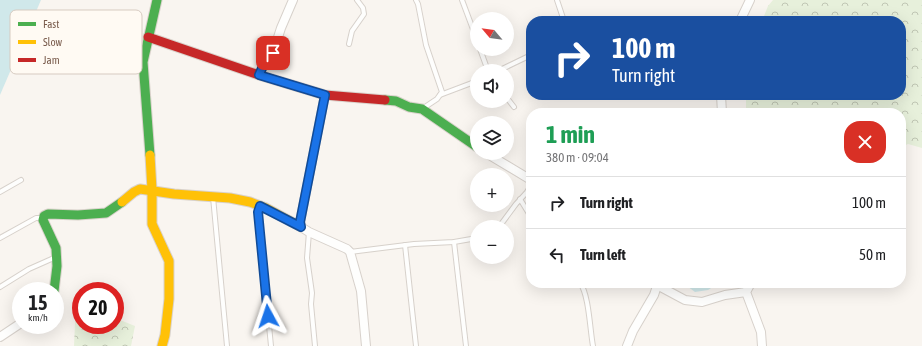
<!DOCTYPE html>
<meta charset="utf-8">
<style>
:root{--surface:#fff;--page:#f6f6f6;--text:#202124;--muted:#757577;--line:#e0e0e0}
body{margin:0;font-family:"Asap Condensed",sans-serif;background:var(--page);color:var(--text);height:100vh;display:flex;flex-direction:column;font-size:15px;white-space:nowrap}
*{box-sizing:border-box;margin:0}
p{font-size:13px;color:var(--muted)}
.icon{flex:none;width:22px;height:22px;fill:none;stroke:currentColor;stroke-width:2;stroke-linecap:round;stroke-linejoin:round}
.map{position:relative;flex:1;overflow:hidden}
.details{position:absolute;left:526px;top:108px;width:380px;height:180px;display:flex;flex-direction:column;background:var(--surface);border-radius:16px;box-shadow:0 4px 16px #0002}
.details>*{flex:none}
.banner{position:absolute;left:526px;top:16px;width:380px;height:84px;border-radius:16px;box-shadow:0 4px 16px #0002;background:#1a4fa0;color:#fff;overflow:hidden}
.needle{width:26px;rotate:299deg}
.tools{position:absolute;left:470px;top:12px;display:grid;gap:8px}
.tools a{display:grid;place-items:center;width:44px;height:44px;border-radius:50%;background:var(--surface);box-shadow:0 4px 16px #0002;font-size:20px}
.speed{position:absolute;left:12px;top:282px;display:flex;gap:8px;font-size:20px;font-weight:700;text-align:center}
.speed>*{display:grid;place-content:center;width:52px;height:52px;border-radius:50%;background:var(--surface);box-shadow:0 4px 16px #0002;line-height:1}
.speed small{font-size:10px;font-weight:400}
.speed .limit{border:6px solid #d22;background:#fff;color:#111}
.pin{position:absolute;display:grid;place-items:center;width:34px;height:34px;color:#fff;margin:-17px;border-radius:8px;box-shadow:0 2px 6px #0006}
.me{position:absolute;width:44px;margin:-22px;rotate:355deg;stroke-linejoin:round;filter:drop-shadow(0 0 3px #0008)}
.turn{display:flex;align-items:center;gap:14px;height:84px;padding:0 20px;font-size:18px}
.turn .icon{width:52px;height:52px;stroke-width:2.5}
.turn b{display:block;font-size:28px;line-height:34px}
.round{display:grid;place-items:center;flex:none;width:42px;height:42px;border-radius:16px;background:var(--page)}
.headline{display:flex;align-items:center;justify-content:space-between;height:68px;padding:0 20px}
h1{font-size:24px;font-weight:700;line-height:30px;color:#1e9e55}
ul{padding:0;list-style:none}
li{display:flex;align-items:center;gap:12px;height:52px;padding:0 20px;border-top:1px solid var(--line)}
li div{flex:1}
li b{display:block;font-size:15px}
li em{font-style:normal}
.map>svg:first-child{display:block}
</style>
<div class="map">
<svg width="922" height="346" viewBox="0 0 922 346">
<defs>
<pattern id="forest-crowns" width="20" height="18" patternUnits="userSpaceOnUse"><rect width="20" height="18" fill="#e7f0db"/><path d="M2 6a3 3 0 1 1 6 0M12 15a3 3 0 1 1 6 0" fill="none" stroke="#c0c6b4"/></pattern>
</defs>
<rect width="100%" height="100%" fill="#f9f5f0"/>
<g fill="url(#forest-crowns)">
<polygon points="773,0 922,0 922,148 908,144 901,147 901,113 748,113 746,108 746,95 901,95 901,21 762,21 768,6"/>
<polygon points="80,300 81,325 115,325 115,318 135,326 131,346 74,346 76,301"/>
</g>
<g fill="#d0e8ea">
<polygon points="0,0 41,0 0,95"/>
<polygon points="683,283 719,283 708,290 695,292"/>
</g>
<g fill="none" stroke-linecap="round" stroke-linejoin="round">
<defs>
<g id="lane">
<polyline points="416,0 418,4 426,45 442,92 437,99 422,109"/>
<polyline points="462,0 477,40"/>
<polyline points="557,0 564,21"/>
<polyline points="349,44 352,31 364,14 363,8 357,0"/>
<polyline points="480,49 488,71"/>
<polyline points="498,71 531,55"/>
<polyline points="440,95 477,81"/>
<polyline points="507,98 514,107"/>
<polyline points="0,192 21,180"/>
<polyline points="213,197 227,346"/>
<polyline points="520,199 531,217"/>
<polyline points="260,207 258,212 271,346"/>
<polyline points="499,227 516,204 527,192 531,185"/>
<polyline points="309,232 307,258 312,293 311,304 315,346"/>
<polyline points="0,238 36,218 43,218"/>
<polyline points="454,242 466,346"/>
<polyline points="405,245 416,346"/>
<polyline points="350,252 414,244 454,242 477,238"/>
<path d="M580 283C589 294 590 331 593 346"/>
<polyline points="0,287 29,269 56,257"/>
</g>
<g id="street">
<polyline points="740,21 750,0"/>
<polyline points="259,75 264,64 273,53 281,28 293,0"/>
<polyline points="325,95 300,222 301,227 309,232 347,249 350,252 361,291 366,346"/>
<polyline points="721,95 722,113"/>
<polyline points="486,153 531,180"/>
<polyline points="751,283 746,292 761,332 762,346"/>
<polyline points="657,285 685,300 702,302 725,295 746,292"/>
<polyline points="0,337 21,323"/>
<polyline points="627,346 633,331 654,295 658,283"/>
</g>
<g id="fast">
<polyline points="385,100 396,101 409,107 422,109 477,147"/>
<polyline points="150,155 143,62 157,0"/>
<polyline points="54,291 57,266 56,248 43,220 44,216 48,214 78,215 106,213 122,202"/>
</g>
<g id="slow">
<polyline points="150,155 152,190 152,224 169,261 169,299 165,335 162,346"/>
<polyline points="122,202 134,192 140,189 174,194 230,198 250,202 266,208 301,227"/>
</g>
<polyline id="jam" points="148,37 259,75 325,95 385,100"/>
</defs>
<use href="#lane" stroke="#d7d1cb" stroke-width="6"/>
<use href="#street" stroke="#d7d1cb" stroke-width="10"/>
<use href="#fast" stroke="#d9d2cb" stroke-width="11"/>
<use href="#slow" stroke="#d9d2cb" stroke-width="11"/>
<use href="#jam" stroke="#d9d2cb" stroke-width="11"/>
<use href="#lane" stroke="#fefefd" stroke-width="4"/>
<use href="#street" stroke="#fefefd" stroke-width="8"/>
<use href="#fast" stroke="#4caf50" stroke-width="9"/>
<use href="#slow" stroke="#ffc107" stroke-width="9"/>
<use href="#jam" stroke="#c62828" stroke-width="9"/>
</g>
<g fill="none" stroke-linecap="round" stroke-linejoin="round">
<defs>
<polyline id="route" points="268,316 258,212 260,206 301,227 300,222 325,95 259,75 264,64 273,53"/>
</defs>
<use href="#route" stroke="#114b97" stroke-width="10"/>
<use href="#route" stroke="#1a73e8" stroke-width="7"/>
</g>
<rect x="10" y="10" width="132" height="64" rx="6" fill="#fffaf3" stroke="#d7cbc1" stroke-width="1"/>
<rect x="18" y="22" width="18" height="4" fill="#4caf50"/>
<rect x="18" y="40" width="18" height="4" fill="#ffc107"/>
<rect x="18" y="58" width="18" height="4" fill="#c62828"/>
<g font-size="11" fill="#7a5c4d">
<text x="43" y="28">Fast</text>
<text x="43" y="46">Slow</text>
<text x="43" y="64">Jam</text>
</g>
</svg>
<div class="tools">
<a><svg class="needle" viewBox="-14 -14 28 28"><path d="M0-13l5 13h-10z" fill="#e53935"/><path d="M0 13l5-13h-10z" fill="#757577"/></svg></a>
<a><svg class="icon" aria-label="sound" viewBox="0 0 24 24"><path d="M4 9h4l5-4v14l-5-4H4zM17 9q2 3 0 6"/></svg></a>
<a><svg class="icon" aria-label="layers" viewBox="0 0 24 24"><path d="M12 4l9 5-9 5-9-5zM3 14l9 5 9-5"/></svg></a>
<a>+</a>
<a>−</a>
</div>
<div class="speed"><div>15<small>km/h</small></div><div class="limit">20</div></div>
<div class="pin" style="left:273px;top:53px;background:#d93025"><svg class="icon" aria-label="arrive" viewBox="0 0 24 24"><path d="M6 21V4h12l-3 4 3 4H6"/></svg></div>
<svg class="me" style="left:268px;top:316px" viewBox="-20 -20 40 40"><path d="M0-17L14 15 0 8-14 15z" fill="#1a73e8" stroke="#fff" stroke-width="4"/></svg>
<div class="banner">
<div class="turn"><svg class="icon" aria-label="right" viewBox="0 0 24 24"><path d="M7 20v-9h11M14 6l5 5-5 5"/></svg><div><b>100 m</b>Turn right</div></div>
</div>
<section class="details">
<div class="headline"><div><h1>1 min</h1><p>380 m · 09:04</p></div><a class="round" style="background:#d93025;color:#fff"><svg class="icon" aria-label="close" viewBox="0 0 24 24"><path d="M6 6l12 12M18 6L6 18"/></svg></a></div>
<ul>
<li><svg class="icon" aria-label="right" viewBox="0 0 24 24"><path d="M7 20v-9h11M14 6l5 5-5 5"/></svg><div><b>Turn right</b></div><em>100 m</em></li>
<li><svg class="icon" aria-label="left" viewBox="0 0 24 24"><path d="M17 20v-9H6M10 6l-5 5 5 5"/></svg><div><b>Turn left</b></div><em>50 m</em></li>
</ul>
</section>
</div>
